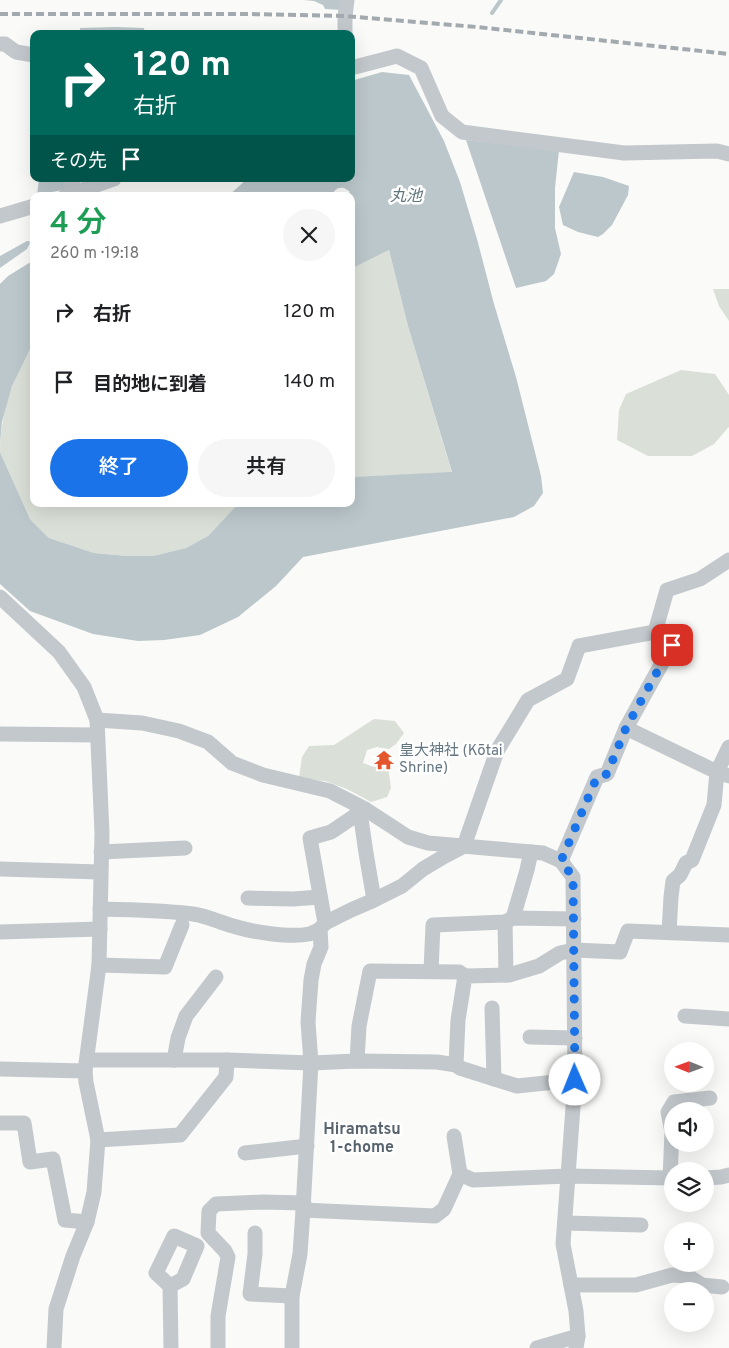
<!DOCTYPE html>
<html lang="ja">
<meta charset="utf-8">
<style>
:root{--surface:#fff;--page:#f6f6f6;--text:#202124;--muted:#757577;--accent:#1a73e8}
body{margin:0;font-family:Overpass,"Noto Sans JP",sans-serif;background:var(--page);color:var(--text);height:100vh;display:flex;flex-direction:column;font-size:19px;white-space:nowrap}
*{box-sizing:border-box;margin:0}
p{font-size:16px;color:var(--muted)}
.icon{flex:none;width:28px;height:28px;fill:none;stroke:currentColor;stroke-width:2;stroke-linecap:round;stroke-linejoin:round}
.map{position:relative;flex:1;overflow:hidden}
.sheet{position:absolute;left:30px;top:192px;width:325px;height:315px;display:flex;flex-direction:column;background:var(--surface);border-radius:10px;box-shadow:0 5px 20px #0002}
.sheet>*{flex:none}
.hud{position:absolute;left:30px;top:30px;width:325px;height:152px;border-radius:10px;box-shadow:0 5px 20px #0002;background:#00695c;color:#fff;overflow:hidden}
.needle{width:32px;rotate:271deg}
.fabs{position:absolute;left:664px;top:1042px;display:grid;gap:10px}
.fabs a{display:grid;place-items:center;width:50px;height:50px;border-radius:50%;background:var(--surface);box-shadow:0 5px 20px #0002;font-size:25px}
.pin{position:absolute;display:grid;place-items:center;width:42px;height:42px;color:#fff;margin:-21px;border-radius:10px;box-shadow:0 2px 8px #0006}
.me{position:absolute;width:55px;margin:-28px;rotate:359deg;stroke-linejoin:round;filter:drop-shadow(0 0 4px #0008)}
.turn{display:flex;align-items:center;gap:18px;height:105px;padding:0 20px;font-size:22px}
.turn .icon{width:65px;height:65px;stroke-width:2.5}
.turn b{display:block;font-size:35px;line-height:42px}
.then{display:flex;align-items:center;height:48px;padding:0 20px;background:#0003;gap:10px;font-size:19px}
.round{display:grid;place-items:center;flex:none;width:52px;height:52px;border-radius:26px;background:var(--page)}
.summary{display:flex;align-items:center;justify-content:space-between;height:85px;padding:0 20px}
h1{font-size:30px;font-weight:600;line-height:38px;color:#1e9e55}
.action{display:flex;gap:10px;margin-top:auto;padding:10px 20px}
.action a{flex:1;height:58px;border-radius:30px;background:var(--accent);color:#fff;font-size:20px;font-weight:600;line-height:58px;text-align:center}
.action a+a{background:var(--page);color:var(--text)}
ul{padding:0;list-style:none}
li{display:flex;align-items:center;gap:15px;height:70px;padding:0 20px}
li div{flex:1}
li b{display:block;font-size:19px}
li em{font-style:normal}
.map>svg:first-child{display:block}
</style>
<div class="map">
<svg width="729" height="1348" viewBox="0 0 729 1348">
<rect width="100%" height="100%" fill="#fafaf8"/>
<g fill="#dadfd7">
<polygon points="389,250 408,326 452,473 351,477 351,269"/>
<polygon points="713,289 729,289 729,321 719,306"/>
<path d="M34 345V504H238L208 536 186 548 153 556H127L94 553 49 538 30 519 0 452C0 430 5 407 12 386 17 373 25 360 31 347Z"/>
<polygon points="681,370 715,374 729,395 729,427 727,429 714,444 692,456 648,456 617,440 619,410 626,394"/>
<polygon points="374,719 395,721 404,733 396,744 389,749 377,747 367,750 363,763 374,767 388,767 391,788 387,797 371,802 347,789 325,781 299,778 302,757 309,746 334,745"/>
</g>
<g fill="#bbc7cb">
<polygon points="304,0 343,0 341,10 325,9 323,5 314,1"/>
<polygon points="115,27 144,28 145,34 80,34 80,28"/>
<path d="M382 72 409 75 444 141 460 182 477 239 494 304 516 377 541 476 543 493 534 506 514 517 303 557 276 586 238 617 200 635 164 640 138 641 93 634 30 611 0 584V452L30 519 49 538 94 553 127 556H153L186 548 208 536 238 504H351V477L452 472 408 326 389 250 351 269V196L349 191 344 188C337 187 334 190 332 196H228L247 179H351V81Z"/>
<polygon points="466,140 559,150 555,188 555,228 561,254 554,274 546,281 516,288"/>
<polygon points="574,172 603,177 629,186 628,195 612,225 603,234 598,237 578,232 563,225 559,207"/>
<polygon points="39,179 68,179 67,189 37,195"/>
<polygon points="27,241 29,241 30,243 27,249 0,268 0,256"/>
<polygon points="34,260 34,345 31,347 12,386 2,422 0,443 0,284 8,276"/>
</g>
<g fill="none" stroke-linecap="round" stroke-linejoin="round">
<polyline stroke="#bbc7cb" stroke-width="4" points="492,13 501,0"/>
<g stroke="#c3c8cc" stroke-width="15">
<polyline points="345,34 345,16 347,0"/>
<polyline points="0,44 5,44 16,52 34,55"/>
<polyline points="351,68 397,56 421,68 442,116 462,132 624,153 717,151 729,154"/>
<polyline points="71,194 73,179"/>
<polyline points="65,196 114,179"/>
<polyline points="0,216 34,206"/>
<polyline points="0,597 59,652 84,687 97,720 102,833 99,965 85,1071 86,1082 98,1140 94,1192 87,1222 73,1256 56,1309 54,1348"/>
<polyline points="97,720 142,723 179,731 208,742 232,763 263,775 330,791 365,809 408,837 428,843 543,853 561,861 573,877 575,1080 563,1244 576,1311 578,1336 576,1348"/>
<polyline points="626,728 717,772 714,805 692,860 686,863 680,875 673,881 671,897 669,932"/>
<polyline points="0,734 97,735"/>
<polyline points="729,747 717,772 729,776"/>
<polyline points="360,812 366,853 374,900"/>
<polyline points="101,852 185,848"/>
<polyline points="561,861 597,777 607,774 626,728 672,645"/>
<polyline points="0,869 100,872"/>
<polyline points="248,898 293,899 320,897"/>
<path d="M100 909C131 910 162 910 193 914 207 916 219 922 233 926 252 932 290 938 309 934 313 933 317 931 320 929"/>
<polyline points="513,918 527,870 531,852"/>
<polyline points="505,922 506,975"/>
<polyline points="325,923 351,910 372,901 402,886 423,869 443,857 464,846 497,751 528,700 567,679 579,646 655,632 667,590 700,579 729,560"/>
<polyline points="0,932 100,929"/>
<polyline points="99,965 165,967 182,925"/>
<polyline points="431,971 433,925 505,922 513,918 574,919"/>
<polyline points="492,1008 494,1079"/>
<polyline points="685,1016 729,1019"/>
<polyline points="530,1037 575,1038"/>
<polyline points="87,1060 227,1060 311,1063 357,1061 437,1062 456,1065 460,1068 517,1086 575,1080"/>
<polyline points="174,1060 178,1038 186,1016 216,977"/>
<polyline points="357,1061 359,1026 370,971 459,972 465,976"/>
<polyline points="456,1065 458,1020 465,976 509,975 539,966 560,953 574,950 620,952 628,931 729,935"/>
<polyline points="0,1069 85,1071"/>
<polyline points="0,1123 24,1123 30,1162 53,1159 65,1220 87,1222"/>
<polyline points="454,1136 460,1174"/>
<polyline points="98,1140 180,1135 226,1077 227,1060"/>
<polyline points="245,1153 307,1146"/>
<polyline points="670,1178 672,1132 668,1112 674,1102 710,1098"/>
<polyline points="705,1178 721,1177 729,1175"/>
<polyline points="303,1210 435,1216 444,1209 460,1174 473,1180 568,1176 672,1178"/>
<polyline points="565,1223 641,1225"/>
<polyline points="255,1233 255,1254 250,1294 292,1296"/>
<polyline points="571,1285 636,1285 672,1275 688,1276 702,1285 722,1287"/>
<polyline points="170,1286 183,1279 197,1246 174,1236 156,1273 170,1286 171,1348"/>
<polyline points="218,1348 218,1316 228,1257 225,1251 208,1233 209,1211 216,1204 263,1202 304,1203"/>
<polyline points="292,1348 292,1296 300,1254 303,1210 311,1063 308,1022 311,980 314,964 321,947 320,929 325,923 310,838 331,832 365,809"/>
<polyline points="537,1348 578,1336"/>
</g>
<polyline stroke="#a2aab0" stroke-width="4" stroke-dasharray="8 4" stroke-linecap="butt" points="0,14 246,14 345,16 477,27 729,54"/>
</g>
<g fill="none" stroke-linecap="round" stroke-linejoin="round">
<polyline stroke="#1a73e8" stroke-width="9" stroke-dasharray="0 16.2" points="575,1080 573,877 561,861 597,777 607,774 626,728 672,645"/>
</g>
<defs>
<symbol id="temple-bare" viewBox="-9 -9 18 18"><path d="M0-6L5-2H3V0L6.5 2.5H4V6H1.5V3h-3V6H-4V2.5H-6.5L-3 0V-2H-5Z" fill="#e4572e" stroke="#fff" stroke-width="2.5" paint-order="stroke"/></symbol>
</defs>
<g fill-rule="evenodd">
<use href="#temple-bare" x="370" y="746" width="28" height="28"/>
</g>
<g text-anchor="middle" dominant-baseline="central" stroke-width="5" stroke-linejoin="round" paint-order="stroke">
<g font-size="15" fill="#657683" stroke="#fff" text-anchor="start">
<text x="399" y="751">皇大神社 (Kōtai<tspan x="399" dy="17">Shrine)</tspan></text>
</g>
<g font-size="16" font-style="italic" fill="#60757c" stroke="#fff">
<text x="406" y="197">丸池</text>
</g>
<g font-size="16" font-weight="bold" fill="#57646e" stroke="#fff">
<text x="362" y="1130">Hiramatsu<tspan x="362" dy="18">1-chome</tspan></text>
</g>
</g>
</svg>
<div class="fabs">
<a><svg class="needle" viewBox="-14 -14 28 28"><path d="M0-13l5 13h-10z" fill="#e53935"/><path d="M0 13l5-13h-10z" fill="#757577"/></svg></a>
<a><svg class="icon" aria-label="sound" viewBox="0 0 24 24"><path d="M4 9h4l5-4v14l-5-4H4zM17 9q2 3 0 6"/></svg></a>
<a><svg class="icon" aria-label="layers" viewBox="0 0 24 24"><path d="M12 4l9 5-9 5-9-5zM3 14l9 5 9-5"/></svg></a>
<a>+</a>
<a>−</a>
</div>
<div class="pin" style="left:672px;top:645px;background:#d93025"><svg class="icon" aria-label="arrive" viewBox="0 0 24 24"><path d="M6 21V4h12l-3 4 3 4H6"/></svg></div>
<svg class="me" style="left:575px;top:1080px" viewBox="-20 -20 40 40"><circle r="19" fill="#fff"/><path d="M0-13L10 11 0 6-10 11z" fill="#1a73e8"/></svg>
<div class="hud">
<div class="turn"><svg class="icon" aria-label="right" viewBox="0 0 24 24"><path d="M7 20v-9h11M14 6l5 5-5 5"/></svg><div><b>120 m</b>右折</div></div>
<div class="then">その先<svg class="icon" aria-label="arrive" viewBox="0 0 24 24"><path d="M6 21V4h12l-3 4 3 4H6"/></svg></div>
</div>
<section class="sheet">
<div class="summary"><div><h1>4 分</h1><p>260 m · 19:18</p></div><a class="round"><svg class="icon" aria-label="close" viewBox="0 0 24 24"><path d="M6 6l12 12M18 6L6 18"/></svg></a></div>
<ul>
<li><svg class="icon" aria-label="right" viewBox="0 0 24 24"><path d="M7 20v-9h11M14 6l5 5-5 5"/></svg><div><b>右折</b></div><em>120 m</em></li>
<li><svg class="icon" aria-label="arrive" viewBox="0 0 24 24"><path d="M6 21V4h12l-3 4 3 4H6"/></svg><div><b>目的地に到着</b></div><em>140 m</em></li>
</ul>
<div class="action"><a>終了</a><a>共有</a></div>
</section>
</div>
